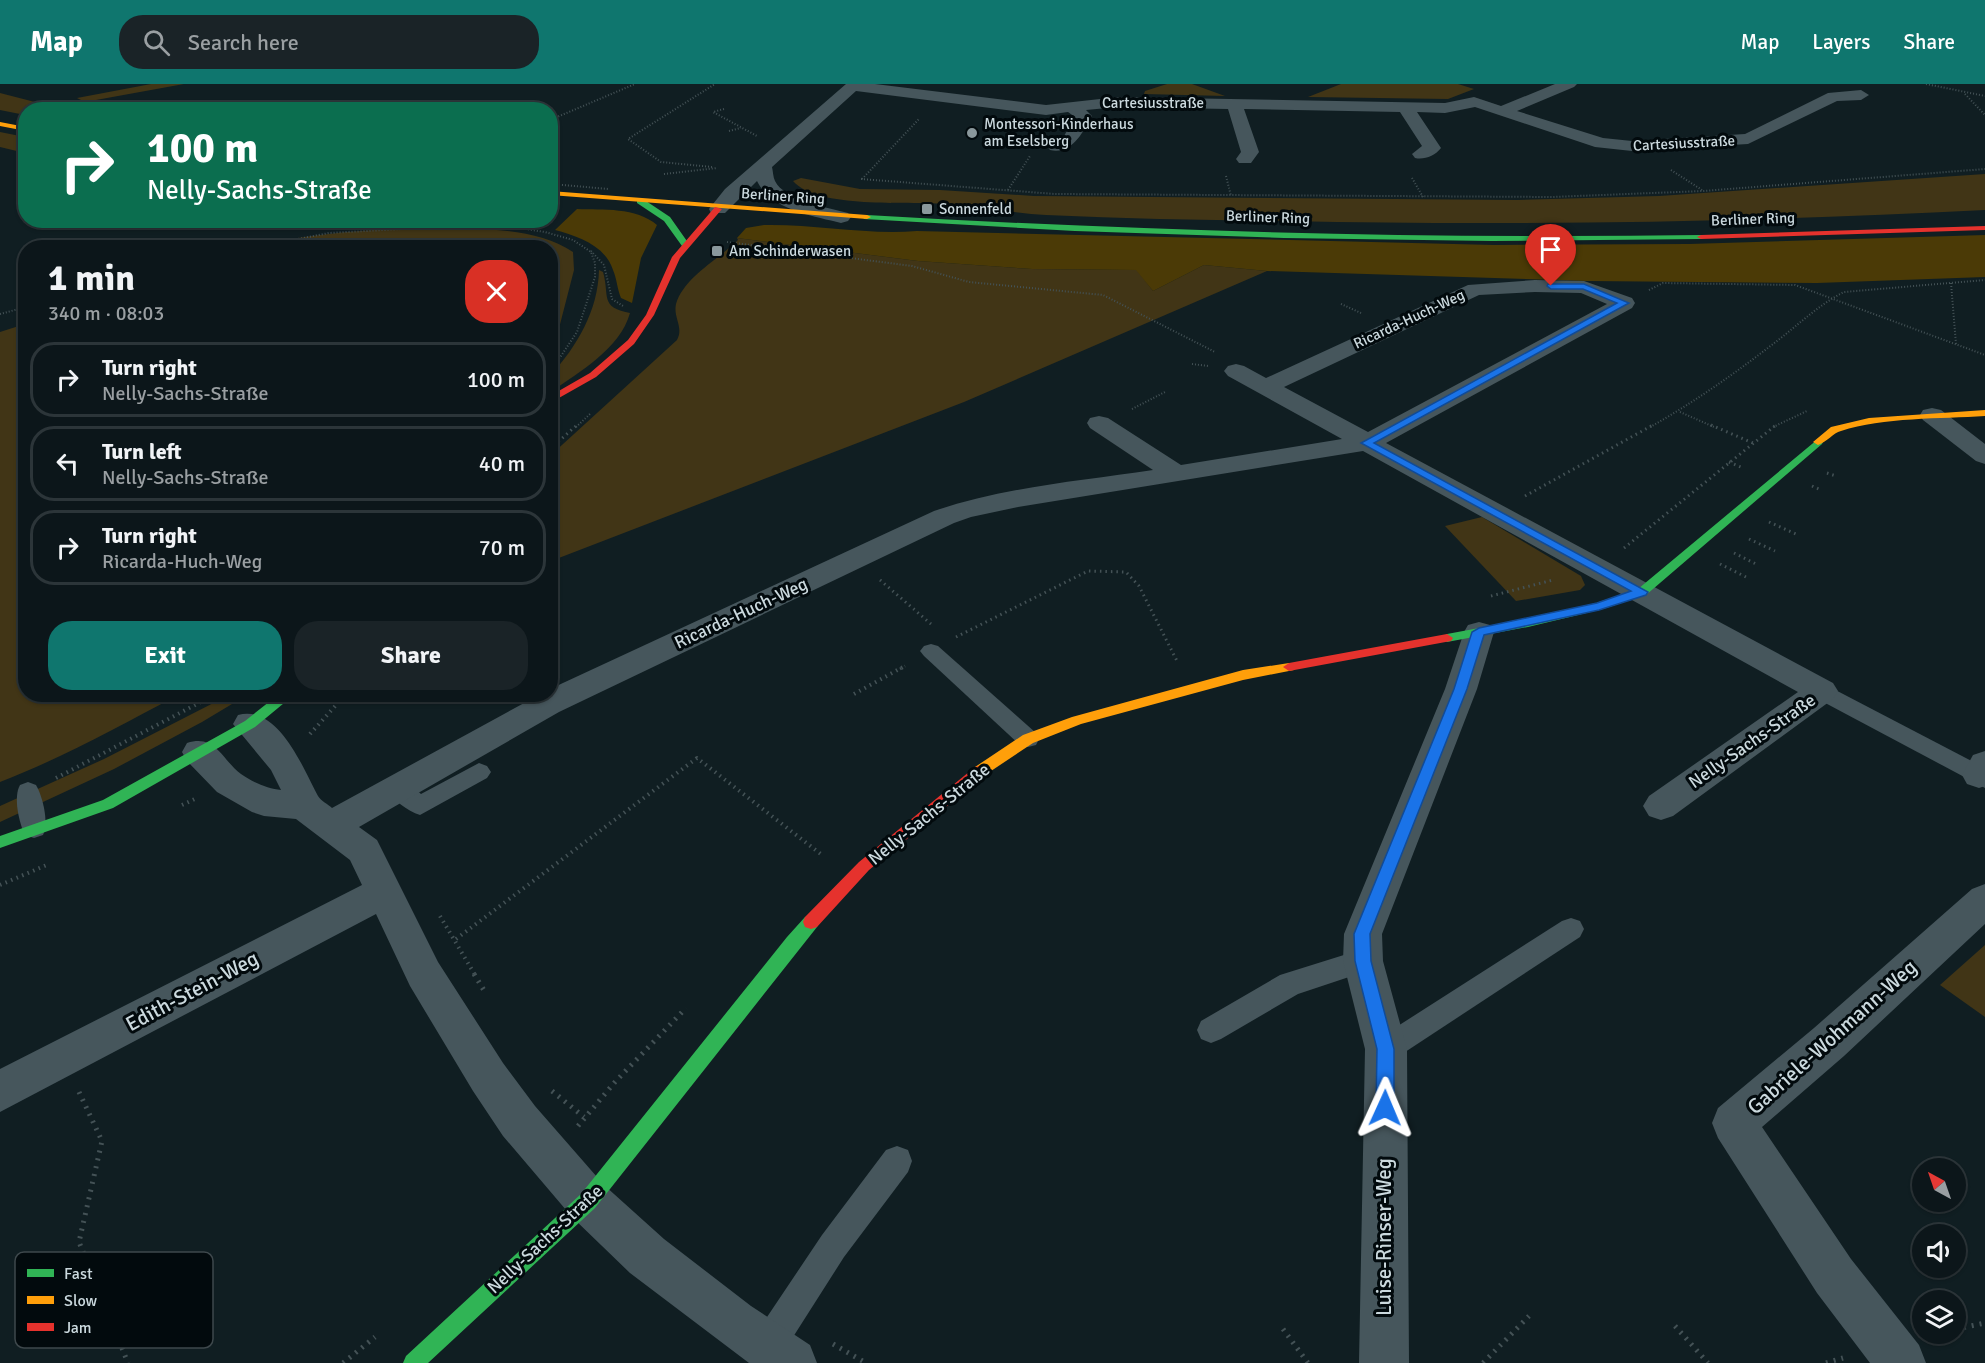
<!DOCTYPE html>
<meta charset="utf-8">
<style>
:root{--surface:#0c161a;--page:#1a2327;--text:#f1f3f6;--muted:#9a9fa2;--line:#2c3539;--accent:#0f766e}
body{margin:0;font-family:Signika,sans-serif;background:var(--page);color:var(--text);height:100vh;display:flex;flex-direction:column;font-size:22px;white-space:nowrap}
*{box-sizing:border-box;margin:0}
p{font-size:20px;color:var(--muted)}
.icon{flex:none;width:33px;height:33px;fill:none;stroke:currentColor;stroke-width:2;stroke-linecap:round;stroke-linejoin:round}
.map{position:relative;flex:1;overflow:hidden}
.panel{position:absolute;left:18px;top:156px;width:540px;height:462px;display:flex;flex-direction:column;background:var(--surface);border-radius:24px;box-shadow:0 2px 4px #0004,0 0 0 2px var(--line)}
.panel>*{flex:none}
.guide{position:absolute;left:18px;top:18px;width:540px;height:126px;border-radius:24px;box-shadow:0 2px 4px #0004,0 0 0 2px var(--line);background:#0b6e4f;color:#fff;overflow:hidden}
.needle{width:39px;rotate:320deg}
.tools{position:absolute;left:1912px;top:1074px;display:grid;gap:12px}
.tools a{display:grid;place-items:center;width:54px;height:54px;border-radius:50%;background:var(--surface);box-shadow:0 2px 4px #0004,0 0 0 2px var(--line);font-size:30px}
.pin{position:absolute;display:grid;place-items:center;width:51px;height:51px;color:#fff;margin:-62px -26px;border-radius:50% 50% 50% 0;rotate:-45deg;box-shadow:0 0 6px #0007}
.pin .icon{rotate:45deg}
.me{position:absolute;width:66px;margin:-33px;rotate:1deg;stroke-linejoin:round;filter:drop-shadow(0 0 4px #0008)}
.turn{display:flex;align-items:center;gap:21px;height:126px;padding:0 30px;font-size:27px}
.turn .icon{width:78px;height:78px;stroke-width:2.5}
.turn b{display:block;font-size:42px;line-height:51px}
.round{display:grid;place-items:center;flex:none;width:63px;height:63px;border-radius:24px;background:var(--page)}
.summary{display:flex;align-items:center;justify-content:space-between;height:102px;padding:0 30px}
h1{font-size:36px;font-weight:700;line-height:45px}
.cta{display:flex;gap:12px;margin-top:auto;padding:12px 30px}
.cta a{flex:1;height:69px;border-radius:24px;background:var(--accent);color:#fff;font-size:24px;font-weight:700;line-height:69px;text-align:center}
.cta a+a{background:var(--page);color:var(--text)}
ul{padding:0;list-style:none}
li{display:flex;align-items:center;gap:18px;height:75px;margin:0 12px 9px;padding:0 18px;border:3px solid var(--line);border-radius:24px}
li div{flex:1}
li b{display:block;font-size:22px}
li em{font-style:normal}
header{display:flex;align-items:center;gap:36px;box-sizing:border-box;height:84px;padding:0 30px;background:var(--accent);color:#fff}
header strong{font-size:28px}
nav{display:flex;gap:33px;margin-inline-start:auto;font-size:21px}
.search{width:420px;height:54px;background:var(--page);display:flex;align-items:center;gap:15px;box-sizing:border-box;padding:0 21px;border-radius:24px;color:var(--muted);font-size:22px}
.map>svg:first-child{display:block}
</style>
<header>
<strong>Map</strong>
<div class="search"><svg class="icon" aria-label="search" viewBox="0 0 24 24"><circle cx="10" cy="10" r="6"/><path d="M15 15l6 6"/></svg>Search here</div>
<nav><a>Map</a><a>Layers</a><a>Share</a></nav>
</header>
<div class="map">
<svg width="1985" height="1279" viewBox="0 0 1985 1279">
<rect width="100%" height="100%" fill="#101e22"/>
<g fill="#413516">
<polygon points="151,0 184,0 85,18 77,14"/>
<polygon points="1167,0 1192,0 1225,12 1144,10 1145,7"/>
<polygon points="1341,0 1458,0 1474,5 1448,15 1308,13"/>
<polygon points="0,9 62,25 26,26 25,31 0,26"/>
<polygon points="0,48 25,53 25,69 0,63"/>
<path d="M1985 90V126C1752 138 1520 142 1287 137 1207 136 1126 135 1046 131 1012 129 978 122 944 120 908 117 817 125 793 97L801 94 860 105 940 106 1034 112 1517 116 1659 112Z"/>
<path d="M396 145C450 146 527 137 573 168L574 186 557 252 551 260 550 164 250 163C298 152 346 147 396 145Z"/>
<path d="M737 154 918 177 1032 185 1137 186 1153 207 1204 181 1267 187 964 318 551 477V371L677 256C684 243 673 234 676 220 684 193 719 175 738 156Z"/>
<path d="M599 186 603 188C610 212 599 223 630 229 620 265 579 288 551 308V291C577 262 598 227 599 186Z"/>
<path d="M25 240 26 610 178 611C120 642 62 674 0 698V248Z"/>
<polygon points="1482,433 1581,492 1585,501 1580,506 1516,517 1445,442"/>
<polygon points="229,611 247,611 202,638 114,685 0,738 0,722 104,675"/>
<polygon points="1985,861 1985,933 1940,901"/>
</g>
<g fill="#4b3a06">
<path d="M577 125C603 126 636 123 657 141L641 174 632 219 621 214C617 205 617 195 613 186 605 161 577 152 555 146Z"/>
<path d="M764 141C816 140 865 151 917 147L1494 161 1689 160 1985 151V193L1817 199 1587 197 1267 187 1204 181 1153 207 1136 186 1032 185 918 177 737 154 746 144Z"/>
</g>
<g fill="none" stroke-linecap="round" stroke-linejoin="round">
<g stroke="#445256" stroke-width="2" stroke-dasharray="1 2" stroke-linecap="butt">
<polyline points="1926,0 1985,12"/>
<polyline points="1965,10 1985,31"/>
<polyline points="724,25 713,28 757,52"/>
<polyline points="550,36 635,0"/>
<polyline points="729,47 741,44"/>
<polyline points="712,83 661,78 628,55 715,0"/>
<polyline points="1671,86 1702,106"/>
<polyline points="664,90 717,84"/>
<polyline points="1226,92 1231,112"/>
<polyline points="1412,94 1423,113"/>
<polyline points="861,95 1055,110 1552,113 1703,107 1985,85"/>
<polyline points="862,95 919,35"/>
<polyline points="1008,106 1030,72"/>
<polyline points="727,158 912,182 969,198 1103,211 1215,268"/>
<polyline points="251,164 329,149 493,140 545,148 573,156 591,168 595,179 595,193 577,248 559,275"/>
<polyline points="591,167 604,181 612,215 623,222"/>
<polyline points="1951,199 1956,260"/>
<polyline points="1649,206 1663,199 1795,201 1985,271"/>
<polyline points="1341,220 1361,229"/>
<polyline points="0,230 26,223"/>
<polyline points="1192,280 1208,282"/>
<polyline points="1132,325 1165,308"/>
<polyline points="1680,328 1714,343"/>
<polyline points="576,343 590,330"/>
<path d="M1650 343C1693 319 1734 290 1773 260 1796 243 1818 221 1844 208L1985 196"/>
<polyline points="1773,343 1807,327"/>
</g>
<g stroke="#445256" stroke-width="3" stroke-dasharray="1.5 4" stroke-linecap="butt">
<polyline points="1711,341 1753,359"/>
<polyline points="550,365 577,341"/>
<polyline points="1729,378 1743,384"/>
<polyline points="1827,389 1836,392"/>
<polyline points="1812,402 1821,406"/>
<polyline points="1525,412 1653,341"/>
<polyline points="1769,438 1796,450"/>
<polyline points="1749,455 1775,467"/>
<polyline points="1624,464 1776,341"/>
<polyline points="1734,469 1758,481"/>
<polyline points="1720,480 1746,493"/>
<polyline points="880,496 931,540"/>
<polyline points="1491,512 1553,496"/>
<polyline points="956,553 1088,487 1126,488 1139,502 1177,577"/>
<polyline points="900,585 905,582"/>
</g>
<g stroke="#445256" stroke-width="4" stroke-dasharray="1.5 4.5" stroke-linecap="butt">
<polyline points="854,610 903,583"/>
<polyline points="310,650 346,610"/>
<polyline points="56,694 216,610"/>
<polyline points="182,721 197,714"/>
<polyline points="0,801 49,780"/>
<polyline points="440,832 475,891"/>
<polyline points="456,855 697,674 822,771"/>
</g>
<g stroke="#445256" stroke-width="5" stroke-dasharray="2 6" stroke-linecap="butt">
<polyline points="474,890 485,908"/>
<polyline points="552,1007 584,1033"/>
<polyline points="79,1008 102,1057 79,1158 128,1279"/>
<polyline points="578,1042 615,998 686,924"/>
<polyline points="1675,1242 1708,1279"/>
<polyline points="1283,1245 1308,1279"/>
<polyline points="1956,1245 1985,1239"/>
<polyline points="833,1260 866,1279"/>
<polyline points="343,1279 375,1253"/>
<polyline points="1483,1279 1529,1232"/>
<polyline points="1826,1279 1843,1274"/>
</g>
<g fill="#46565c" fill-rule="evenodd">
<polygon points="931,560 938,562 1036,649 1039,655 1036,661 1028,663 1020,661 924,572 920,567 924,562"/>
<polygon points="1822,599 1985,684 1985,704 1814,613 1811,607 1814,601"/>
<path d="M479 679 487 682 491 688 487 694 420 731C407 727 393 716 386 704L390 698C404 693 411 701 421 710Z"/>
<path d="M28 698 36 701C43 713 49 739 43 751L34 754 25 751C19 739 13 713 20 701Z"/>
<polygon points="1571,834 1580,837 1584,845 1580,853 1396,974 1386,978 1376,974 1372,965 1376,956 1562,837"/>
<polygon points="1363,865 1373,869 1376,877 1373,885 1298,910 1221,955 1211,959 1201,955 1197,946 1201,937 1280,891"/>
<polygon points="897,1062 908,1066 912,1077 908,1088 844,1173 779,1275 770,1279 755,1275 750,1263 755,1251 822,1151 886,1066"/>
</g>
<g fill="#46565c" fill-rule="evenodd">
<path d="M846 0H875L1046 21 1118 13 1445 19 1474 13 1501 22 1555 0H1577L1574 3 1517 27 1603 54 1632 57 1745 50 1828 9 1861 6 1869 11 1861 16 1837 17 1748 60 1632 67 1595 63 1475 23 1445 29 1417 28 1441 64C1435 72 1424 76 1415 74L1412 70 1422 62 1400 28 1244 25 1259 68 1251 79H1239L1236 75 1241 68 1228 25 1118 23 1086 26 1092 32C1083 48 1072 71 1050 66L1047 62 1064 52 1075 33 1068 28 1046 31 856 7 772 83C773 87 773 93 775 97 784 116 829 124 848 129L851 133 848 137 841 139C813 132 771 126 757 97L725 129H711L709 125 725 105Z"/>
<path d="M1535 196 1584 197 1632 214 1635 219 1632 224 1386 359 1833 599 1838 607 1833 615 1673 732 1661 736 1649 732 1643 722 1649 712 1798 608 1363 367 1018 423 971 433 954 439 559 628 359 743 377 756 438 878 503 979 535 1022 604 1101 664 1155 751 1222 810 1261 817 1279H749L630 1189 572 1133 503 1052 473 1007 410 902 376 830 0 1028V985L362 801 350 776 296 735 264 732 252 728 217 708 187 677 182 668 187 659C216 650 221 675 241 690 252 698 268 705 281 706L271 686 233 640 238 631C278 620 303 684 318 712 321 717 328 720 332 724L537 612 550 610V605L934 427C1004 403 1080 397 1153 386L1090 344 1087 339 1090 334 1099 332 1108 334 1181 381 1342 355 1228 292 1224 287 1228 282 1236 280 1244 282 1266 294 1468 201ZM1535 208 1581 209 1607 220 1368 348 1284 303 1479 211Z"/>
<polygon points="1932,324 1941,326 1985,360 1985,380 1976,377 1923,336 1920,331 1923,326"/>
<polygon points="1479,538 1490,541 1494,548 1477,605 1382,850 1383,877 1407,965 1409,1279 1359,1279 1365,965 1343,877 1344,850 1445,605 1464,548 1468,541"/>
<polygon points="1985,667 1985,702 1979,704 1967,700 1962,691 1973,671"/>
<polygon points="1985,800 1985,840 1844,972 1762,1043 1851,1175 1919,1261 1926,1279 1870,1279 1817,1209 1718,1054 1712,1039 1718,1024 1814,944 1972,805"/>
</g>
<g fill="#30b455" fill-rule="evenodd">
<polygon points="637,115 643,115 670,133 689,160 688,162 682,162 664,137 637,119"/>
<path d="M867 131C1145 147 1423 155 1701 151L1705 153 1701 155 1492 157 1284 154 1075 147 864 135 863 133Z"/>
<polygon points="1818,355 1823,358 1822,360 1646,511 1603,525 1528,543 1447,558 1441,554 1447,550 1528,535 1596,519 1638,505"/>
<polygon points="279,610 295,610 255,643 113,724 0,764 0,752 103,716 245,637"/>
<polygon points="811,831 817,833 819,838 817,843 595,1124 428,1279 403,1279 406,1272 581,1110 787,853 805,833"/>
</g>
<g fill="#ff9f0a" fill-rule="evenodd">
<polygon points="0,38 26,43 26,47 0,42"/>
<polygon points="550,107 867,131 871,133 867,135 550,111"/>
<path d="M1985 326V332C1941 335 1883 333 1841 347 1833 349 1827 358 1818 361L1813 358 1831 343 1869 334Z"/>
<polygon points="1289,579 1295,583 1294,586 1243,596 1081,640 1033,659 985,691 975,691 973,687 975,683 1023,651 1072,633 1243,586"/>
</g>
<g fill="#e5322d" fill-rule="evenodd">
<polygon points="715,123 722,125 680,174 654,231 634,260 596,293 550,319 550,312 590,289 628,256 646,231 672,173"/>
<polygon points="1985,142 1985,146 1701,155 1697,153 1701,151"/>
<polygon points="1447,550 1453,554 1451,557 1289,587 1283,583 1289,579"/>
<polygon points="980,682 985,683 987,687 985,691 869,786 817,843 811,845 805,843 803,838 805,833 859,778 975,683"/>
</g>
<polyline stroke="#445256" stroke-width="2" stroke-dasharray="1 2" stroke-linecap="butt" points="550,100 609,105"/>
</g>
<polygon fill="#1a73e8" stroke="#114b97" stroke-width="1.5" points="1548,200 1584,200 1629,219 1374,359 1648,508 1646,511 1599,526 1484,551 1467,605 1370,850 1371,877 1394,965 1394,1024 1391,1030 1385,1033 1379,1030 1376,1024 1377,965 1355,877 1354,850 1454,605 1472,548 1479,544 1597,519 1631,507 1361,359 1617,219 1583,205 1551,205 1547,202"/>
<g fill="#8a989c" stroke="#020a0d" stroke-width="2">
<circle cx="972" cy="49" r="6"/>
<rect x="921" y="119" width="12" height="12" rx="3"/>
<rect x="711" y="161" width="12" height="12" rx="3"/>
</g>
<g text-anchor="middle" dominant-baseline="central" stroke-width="6" stroke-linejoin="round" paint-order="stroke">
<g font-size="15" fill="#cbd9de" stroke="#020a0d">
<text x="1153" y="19">Cartesiusstraße</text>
<text transform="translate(1684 59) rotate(-3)">Cartesiusstraße</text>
<text transform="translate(783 112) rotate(4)">Berliner Ring</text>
<text transform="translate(1268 133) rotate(2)">Berliner Ring</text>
<text transform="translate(1753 135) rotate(-2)">Berliner Ring</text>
<text transform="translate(1409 235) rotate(-25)">Ricarda-Huch-Weg</text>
</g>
<g font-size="15" fill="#cbd9de" stroke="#020a0d" text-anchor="start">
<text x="984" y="40">Montessori-Kinderhaus<tspan x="984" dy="17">am Eselsberg</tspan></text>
<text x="939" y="125">Sonnenfeld</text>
<text x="729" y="167">Am Schinderwasen</text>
</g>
<g font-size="18" fill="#cbd9de" stroke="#020a0d">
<text transform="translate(741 529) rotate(-25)">Ricarda-Huch-Weg</text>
<text transform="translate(1752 657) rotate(-35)">Nelly-Sachs-Straße</text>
<text transform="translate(929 730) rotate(-39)">Nelly-Sachs-Straße</text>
<text transform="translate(545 1155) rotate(-43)">Nelly-Sachs-Straße</text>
</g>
<g font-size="21" fill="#cbd9de" stroke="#020a0d">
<text transform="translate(192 907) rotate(-28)">Edith-Stein-Weg</text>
<text transform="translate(1832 953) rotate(-42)">Gabriele-Wohmann-Weg</text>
<text transform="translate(1384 1153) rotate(-90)">Luise-Rinser-Weg</text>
</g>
</g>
<rect x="15" y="1168" width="198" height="96" rx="9" fill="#020a0d" stroke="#3e484c" stroke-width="1.5"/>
<rect x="27" y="1185" width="27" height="8" fill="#30b455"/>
<rect x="27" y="1212" width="27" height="8" fill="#ff9f0a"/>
<rect x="27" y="1239" width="27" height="8" fill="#e5322d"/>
<g font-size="16" fill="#cbd9de">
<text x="64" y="1195">Fast</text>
<text x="64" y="1222">Slow</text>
<text x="64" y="1249">Jam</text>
</g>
</svg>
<div class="tools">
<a><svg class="needle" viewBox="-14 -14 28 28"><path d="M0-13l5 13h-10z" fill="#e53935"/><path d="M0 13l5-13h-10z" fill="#9a9fa2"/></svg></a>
<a><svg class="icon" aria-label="sound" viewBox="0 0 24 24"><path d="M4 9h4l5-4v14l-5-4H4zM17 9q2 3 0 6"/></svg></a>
<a><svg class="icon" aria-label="layers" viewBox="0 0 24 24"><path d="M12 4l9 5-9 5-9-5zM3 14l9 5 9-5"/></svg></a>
</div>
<div class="pin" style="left:1551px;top:202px;background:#d93025"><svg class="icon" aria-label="arrive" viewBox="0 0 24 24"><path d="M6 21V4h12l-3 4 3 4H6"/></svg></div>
<svg class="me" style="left:1385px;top:1024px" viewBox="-20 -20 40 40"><path d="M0-17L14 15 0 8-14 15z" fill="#1a73e8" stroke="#fff" stroke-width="4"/></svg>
<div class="guide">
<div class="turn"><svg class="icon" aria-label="right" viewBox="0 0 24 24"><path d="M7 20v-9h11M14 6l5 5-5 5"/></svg><div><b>100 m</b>Nelly-Sachs-Straße</div></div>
</div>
<section class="panel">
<div class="summary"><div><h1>1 min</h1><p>340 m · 08:03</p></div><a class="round" style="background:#d93025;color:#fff"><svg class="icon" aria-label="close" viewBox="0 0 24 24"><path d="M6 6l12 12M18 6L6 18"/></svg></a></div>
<ul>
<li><svg class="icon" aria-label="right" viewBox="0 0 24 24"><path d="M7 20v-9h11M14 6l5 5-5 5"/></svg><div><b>Turn right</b><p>Nelly-Sachs-Straße</p></div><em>100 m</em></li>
<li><svg class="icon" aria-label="left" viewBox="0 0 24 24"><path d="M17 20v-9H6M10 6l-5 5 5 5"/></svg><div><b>Turn left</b><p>Nelly-Sachs-Straße</p></div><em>40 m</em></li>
<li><svg class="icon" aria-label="right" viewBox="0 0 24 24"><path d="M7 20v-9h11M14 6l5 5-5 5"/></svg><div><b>Turn right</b><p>Ricarda-Huch-Weg</p></div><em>70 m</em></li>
</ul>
<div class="cta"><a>Exit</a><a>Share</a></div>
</section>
</div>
